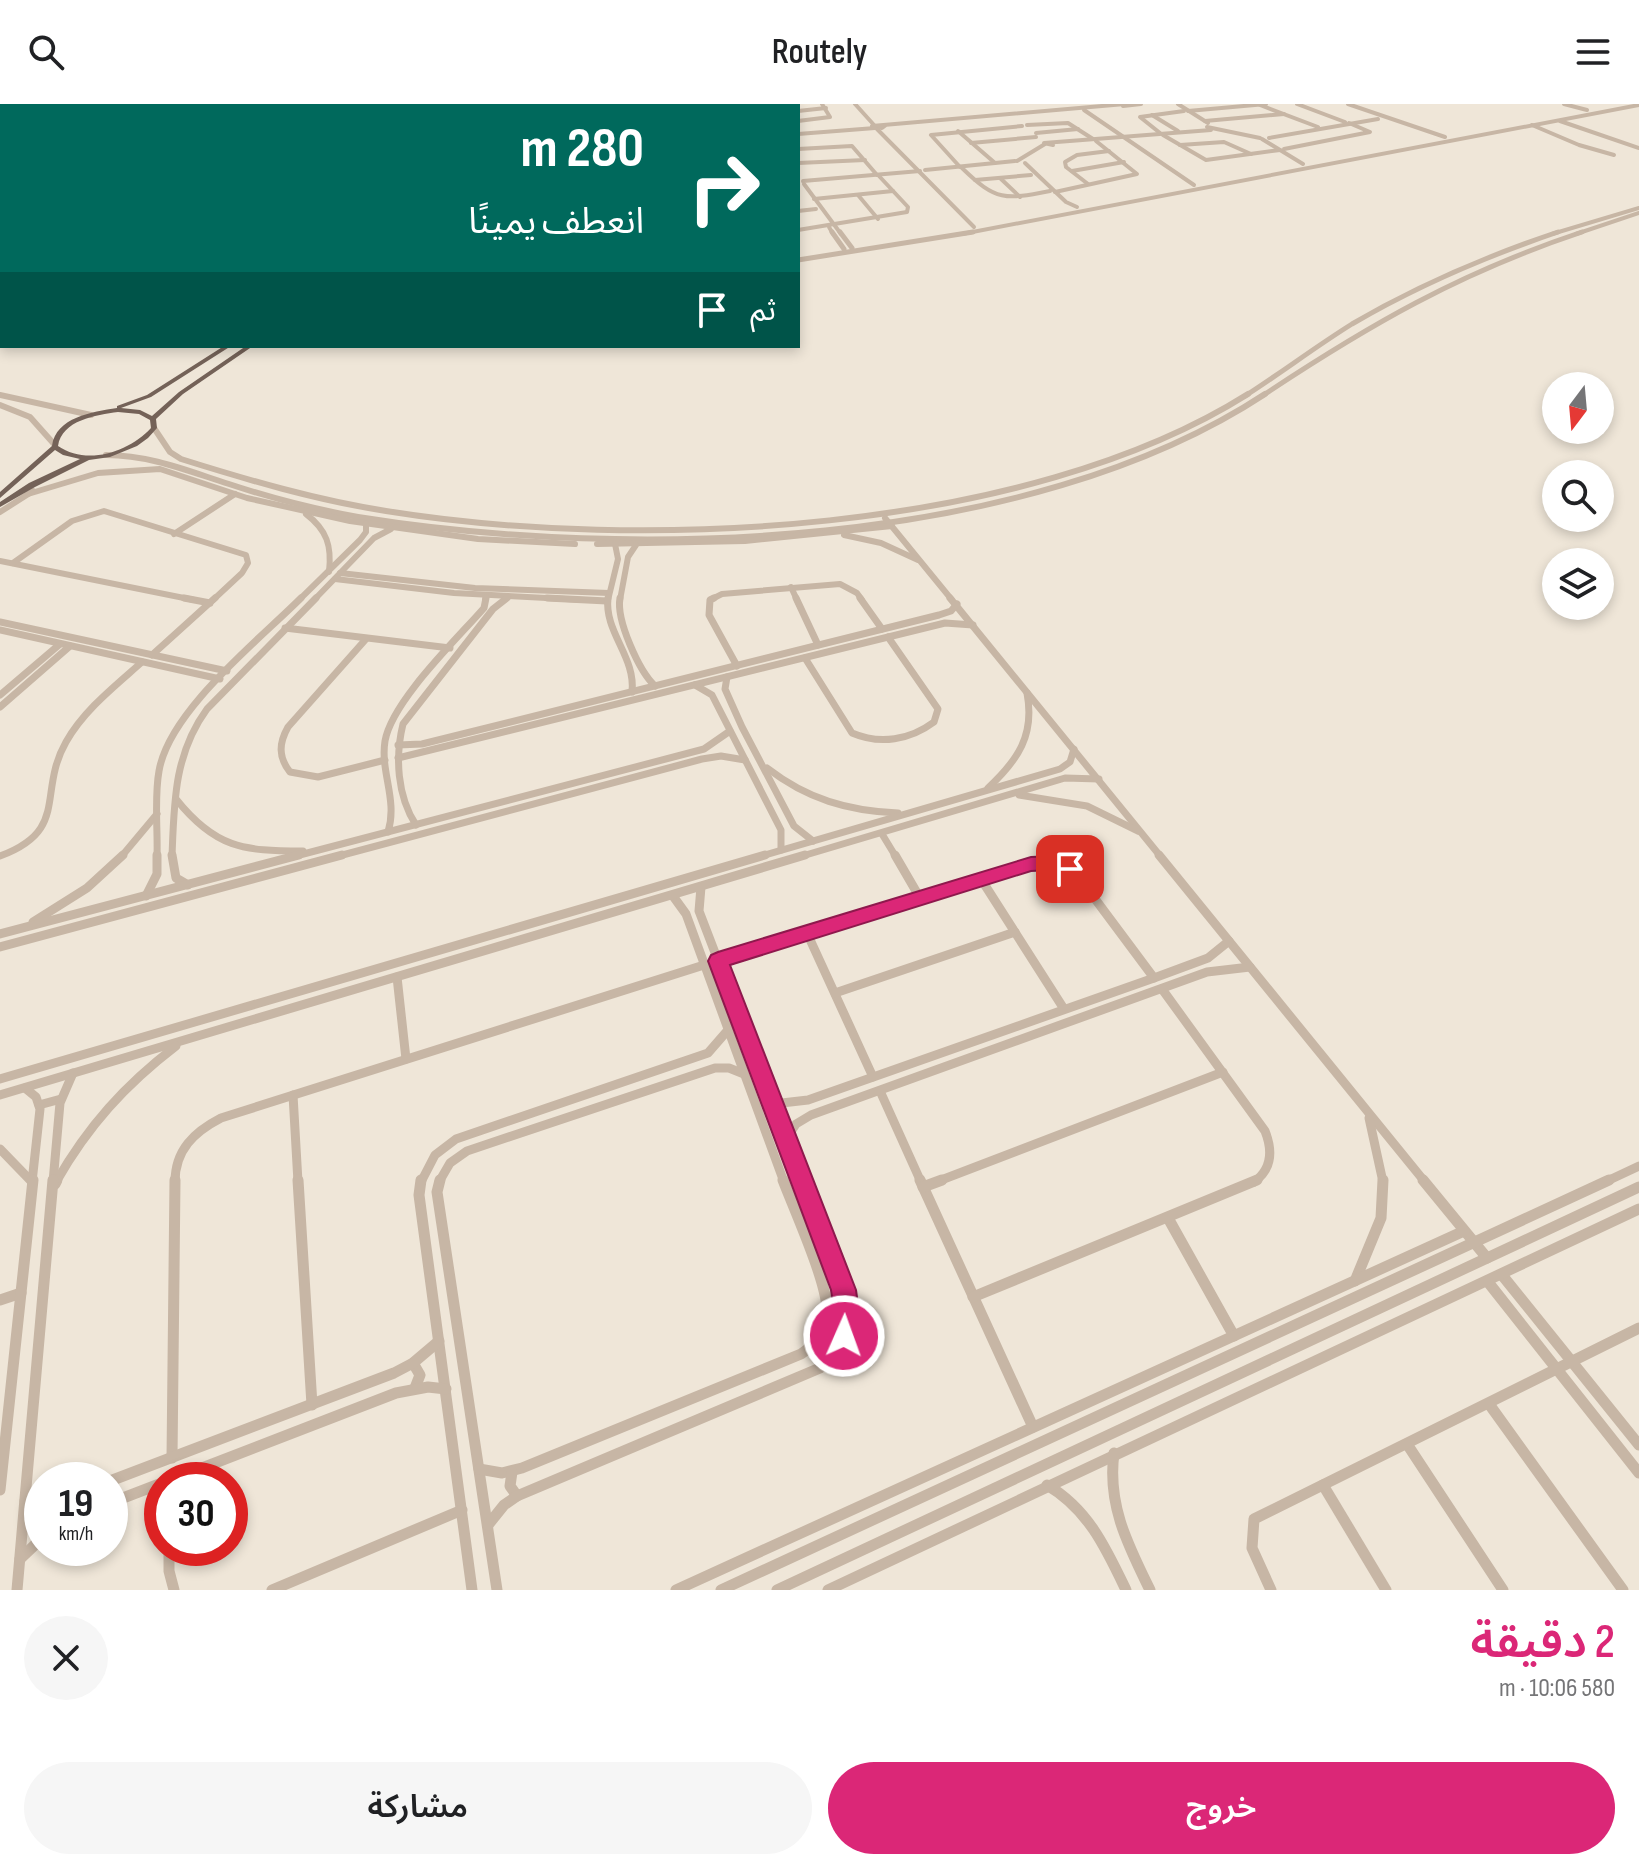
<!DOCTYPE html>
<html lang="ar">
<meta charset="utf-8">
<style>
:root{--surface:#fff;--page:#f6f6f6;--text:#202124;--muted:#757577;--accent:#db2777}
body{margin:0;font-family:"Sofia Sans Condensed","Noto Sans Arabic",sans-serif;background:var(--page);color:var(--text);direction:rtl;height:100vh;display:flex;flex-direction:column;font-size:30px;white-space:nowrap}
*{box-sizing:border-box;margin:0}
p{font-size:26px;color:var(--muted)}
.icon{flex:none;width:44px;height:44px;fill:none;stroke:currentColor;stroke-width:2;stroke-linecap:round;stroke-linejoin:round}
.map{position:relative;height:1486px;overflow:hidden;direction:ltr}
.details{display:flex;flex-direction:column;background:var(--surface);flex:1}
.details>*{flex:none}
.guide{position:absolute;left:0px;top:0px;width:800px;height:244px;box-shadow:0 4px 12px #0003;direction:rtl;background:#00695c;color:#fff;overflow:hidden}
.needle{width:52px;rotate:196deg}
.tools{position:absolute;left:1542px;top:268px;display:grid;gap:16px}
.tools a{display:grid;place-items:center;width:72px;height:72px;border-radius:50%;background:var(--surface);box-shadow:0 4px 12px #0003;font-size:40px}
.speed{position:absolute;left:24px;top:1358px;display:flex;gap:16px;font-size:40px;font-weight:700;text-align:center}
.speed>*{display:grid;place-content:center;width:104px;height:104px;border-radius:50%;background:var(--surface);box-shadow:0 4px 12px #0003;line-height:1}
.speed small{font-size:20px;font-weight:400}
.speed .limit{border:12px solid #d22;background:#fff;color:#111}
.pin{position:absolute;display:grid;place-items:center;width:68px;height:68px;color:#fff;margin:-34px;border-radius:16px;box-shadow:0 4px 12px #0006}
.me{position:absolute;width:88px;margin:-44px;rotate:2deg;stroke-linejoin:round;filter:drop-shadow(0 0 6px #0008)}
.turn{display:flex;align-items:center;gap:28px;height:168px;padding:0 24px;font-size:36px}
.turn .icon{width:104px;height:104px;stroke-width:2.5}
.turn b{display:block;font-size:56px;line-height:68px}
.then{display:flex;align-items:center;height:76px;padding:0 24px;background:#0003;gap:16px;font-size:30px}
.round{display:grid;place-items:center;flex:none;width:84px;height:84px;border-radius:42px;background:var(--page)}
.head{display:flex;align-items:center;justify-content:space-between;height:136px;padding:0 24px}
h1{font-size:48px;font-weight:600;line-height:60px;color:var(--accent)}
.primary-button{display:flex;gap:16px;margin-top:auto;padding:16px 24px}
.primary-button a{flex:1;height:92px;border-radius:48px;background:var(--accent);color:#fff;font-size:32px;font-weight:600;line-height:92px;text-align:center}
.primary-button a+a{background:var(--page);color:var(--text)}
header{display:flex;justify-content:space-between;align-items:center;height:104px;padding:0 24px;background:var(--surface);font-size:36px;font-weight:600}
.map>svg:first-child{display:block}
</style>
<header><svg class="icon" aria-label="menu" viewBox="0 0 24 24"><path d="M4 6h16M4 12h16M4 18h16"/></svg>Routely<svg class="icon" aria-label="search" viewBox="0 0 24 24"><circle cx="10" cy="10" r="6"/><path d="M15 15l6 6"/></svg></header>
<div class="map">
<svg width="1639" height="1486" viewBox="0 0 1639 1486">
<rect width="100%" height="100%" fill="#efe6d8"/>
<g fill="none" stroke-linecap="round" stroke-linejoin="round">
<g stroke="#c7b6a5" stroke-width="4">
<polyline points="689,0 692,2"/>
<polyline points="855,0 874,21"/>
<polyline points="1178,0 1208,19"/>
<polyline points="1297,0 1345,18"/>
<polyline points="1348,0 1445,33"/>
<polyline points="1564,0 1587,6"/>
<polyline points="1260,1 1318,23"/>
<polyline points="637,2 661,0"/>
<polyline points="724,2 749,0"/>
<polyline points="1123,2 1141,0"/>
<polyline points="1084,6 1194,81"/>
<polyline points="798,7 826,4"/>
<polyline points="1188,7 1266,0"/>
<polyline points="1152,11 1178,27"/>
<polyline points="798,17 830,13 822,0"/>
<polyline points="1205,17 1284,10"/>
<polyline points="1560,17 1639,44"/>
<polyline points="886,21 882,24 872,22 1125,0"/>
<polyline points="1027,21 1068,19 1093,35"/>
<polyline points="1532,21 1579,41 1614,51"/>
<polyline points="1207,23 1260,34"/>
<polyline points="877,25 974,123"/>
<polyline points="958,27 995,59"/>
<polyline points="1036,29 1078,25"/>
<polyline points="1160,29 1140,13 1184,7"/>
<polyline points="798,30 875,24"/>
<polyline points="1163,31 1206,56 1280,46"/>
<polyline points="1269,34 1378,15"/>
<polyline points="1262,35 1303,60"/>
<polyline points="971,39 1036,33"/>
<polyline points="1053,41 1044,39 1211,26"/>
<polyline points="1180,41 1224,38 1251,50"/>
<polyline points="798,45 852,42 877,71"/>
<polyline points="1284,45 1370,28 1349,19"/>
<polyline points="1017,57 1045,40"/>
<polyline points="798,59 865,56"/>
<polyline points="1025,59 1066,98 1077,103"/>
<polyline points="960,63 931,31 1022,22"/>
<path d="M962 64C996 97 1005 96 1050 87"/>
<polyline points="925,66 1015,57"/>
<polyline points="1072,67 1124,58"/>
<polyline points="1000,74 1020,93"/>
<polyline points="975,76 1031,71"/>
<polyline points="803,77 920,67"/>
<polyline points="804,80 841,130"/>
<polyline points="1088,80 1066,63 1065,58 1077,51 1109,47"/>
<polyline points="1055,88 1137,70 1096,37"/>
<polyline points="858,91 878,115"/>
<polyline points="814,95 893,87"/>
<polyline points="798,107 816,105"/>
<polyline points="829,123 833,130"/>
<polyline points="798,126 907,108 908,103 879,72"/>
<polyline points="962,130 1639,1"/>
<polyline points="1552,130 1639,104"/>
<polyline points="1576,130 1639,109"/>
</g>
<g stroke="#c7b6a5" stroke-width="5">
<polyline points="832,128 844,145"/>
<polyline points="840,128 852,144"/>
<polyline points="798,156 973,128"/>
<path d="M1245 292C1281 269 1315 243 1352 220 1417 182 1487 152 1558 128"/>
<path d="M1262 292C1369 221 1459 169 1582 128"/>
</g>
<g stroke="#c7b6a5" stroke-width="6">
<polyline points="0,291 91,311"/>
<polyline points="0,301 30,313 54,340"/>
<path d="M154 324 170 348 181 355C248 376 316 396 386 407 641 448 1026 430 1248 290"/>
<path d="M106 351C150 351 188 367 229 380 271 394 314 405 358 413 632 457 1028 446 1265 290"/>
<polyline points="28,390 98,369 160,365 247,394 350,417 478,435 575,440"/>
<polyline points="0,408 33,387"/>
<path d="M306 410C327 426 332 442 329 468"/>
<polyline points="885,414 952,496"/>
<polyline points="174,430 235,390"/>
<polyline points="844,431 881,439 918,456"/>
<polyline points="597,440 745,437 892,422"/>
<polyline points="0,457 194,496"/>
<polyline points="13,459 72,417 104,407 246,451 248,459 242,469 213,496"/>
<polyline points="340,469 475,484 609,489"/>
<polyline points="335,475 454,489 585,496"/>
<polyline points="791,483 797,496"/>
<polyline points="299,496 360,436 366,428 366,420"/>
<polyline points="314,496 374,434 391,425"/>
<polyline points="485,496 486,491"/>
<polyline points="504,496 508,493"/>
<polyline points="608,496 618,455 615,440"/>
<polyline points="620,496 628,453 636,441"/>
<polyline points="710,496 722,490 840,480 857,489 862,496"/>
</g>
<g stroke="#c7b6a5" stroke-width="7">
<polyline points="184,494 210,499"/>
<polyline points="547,494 607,497"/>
<path d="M608 494C604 528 636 553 632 588"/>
<path d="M620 494C616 516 639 567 655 582"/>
<polyline points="714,494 710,496 709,511 737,562"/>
<polyline points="796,494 818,541"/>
<polyline points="860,494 882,525"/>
<polyline points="950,494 1161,753"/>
<polyline points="0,518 227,567"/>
<polyline points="285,524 450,544"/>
<polyline points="0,526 220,575"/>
<path d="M366 535 288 623C279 639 278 653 290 668L318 673 385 656"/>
<polyline points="152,551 215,494"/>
<path d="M805 554 852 629C880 641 910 636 934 618L938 605 888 533"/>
<polyline points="727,573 725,585 742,623 794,722 813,737"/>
<polyline points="695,581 712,591 781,726 781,746"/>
<polyline points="0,591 60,540"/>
<polyline points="0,603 70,542"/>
<polyline points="398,641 422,640 939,511 951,507 957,500"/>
<polyline points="398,654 945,519 973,521"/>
<path d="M767 664C807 695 848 707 898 709"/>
<path d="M988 684C1018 656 1035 631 1027 589"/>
<polyline points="1019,691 1087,702 1138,727"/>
<path d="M176 695C215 744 243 747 303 747"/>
<path d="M416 721C397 692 395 653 403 620L493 505 507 494"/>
<path d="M388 728C398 696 380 668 385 637 392 597 457 535 484 504L486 494"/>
<polyline points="882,730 896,753"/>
<path d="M0 752C70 726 37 689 66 638 84 606 115 582 142 558"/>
<polyline points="121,753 157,710"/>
<path d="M157 753C158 726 154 694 159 667 169 607 258 537 301 494"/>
<path d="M172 753C174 699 174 650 207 605L316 494"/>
<polyline points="292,753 704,645 730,627"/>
<polyline points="335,753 702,655 721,652 745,656"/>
<polyline points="758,753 1060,665 1070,658 1074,645"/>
<polyline points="799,753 1065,674 1099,675"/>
</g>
<g stroke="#c7b6a5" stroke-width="9">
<polyline points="172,751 176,774 188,781"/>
<polyline points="895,751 920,794"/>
<polyline points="1159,751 1425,1078"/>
<polyline points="981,775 1064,905"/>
<polyline points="701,783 699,807 803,1078"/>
<polyline points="146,792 157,770 157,751"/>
<polyline points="673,792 686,810 784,1078"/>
<polyline points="33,818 87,784 123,751"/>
<polyline points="807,829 873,973"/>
<polyline points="0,830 299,751"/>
<polyline points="0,843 342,751"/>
<polyline points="718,857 1044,758 1062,761 1078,772 1154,874"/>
<polyline points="397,873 406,955"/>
<path d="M1162 885 1265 1027C1273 1047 1272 1065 1254 1078"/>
<polyline points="835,889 1015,828"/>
<polyline points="0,975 765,751"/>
<polyline points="25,984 36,993 40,1005 32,1078"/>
<polyline points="880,987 921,1078"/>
<polyline points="0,991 805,751"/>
<polyline points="293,991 298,1078"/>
<polyline points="773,1000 808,996 1154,874 1208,854 1229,837"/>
<polyline points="39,1001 61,995"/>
<polyline points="1369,1014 1383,1078"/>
<polyline points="786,1035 796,1020 811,1011 1207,868 1250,863"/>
<polyline points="0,1045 32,1078"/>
<polyline points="53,1078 60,999 73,969"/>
<path d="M56 1078C88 1022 125 981 176 942"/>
<path d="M175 1078C175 1046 194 1028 221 1014L704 861"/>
<polyline points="421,1078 435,1051 456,1035 708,949 728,926"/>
<polyline points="439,1078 450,1059 467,1047 715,964 729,964 744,970"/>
<polyline points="936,1078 1223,968"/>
<polyline points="1605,1078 1639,1062"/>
</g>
<g stroke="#c7b6a5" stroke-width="11">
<polyline points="298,1076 312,1301"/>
<polyline points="421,1076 419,1091 472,1486"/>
<polyline points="440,1076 437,1088 497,1486"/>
<polyline points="920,1076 1033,1323"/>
<polyline points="1423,1076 1487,1154"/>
<polyline points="55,1080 57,1076"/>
<polyline points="923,1083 942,1076"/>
<polyline points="1168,1114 1234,1232"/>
<polyline points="1502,1171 1639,1341"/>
<polyline points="1355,1177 1381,1114 1383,1076"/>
<polyline points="1488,1178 1639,1369"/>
<polyline points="973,1193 1257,1076"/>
<polyline points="0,1196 21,1189"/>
<polyline points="413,1259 420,1271 415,1284"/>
<polyline points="1489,1300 1623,1486"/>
<polyline points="1407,1340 1503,1486"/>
<path d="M1114 1349C1107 1401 1128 1441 1150 1486"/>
<polyline points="172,1354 175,1076"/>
<path d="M479 1365 502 1369 522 1364 801 1250C816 1240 826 1227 827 1209 829 1182 794 1105 783 1076"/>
<polyline points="512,1368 510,1382 517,1392"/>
<polyline points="171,1376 396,1289 428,1283 446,1285"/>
<polyline points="110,1377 394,1269 413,1259 439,1237"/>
<path d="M1047 1381C1088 1405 1106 1444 1126 1486"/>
<polyline points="1323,1381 1386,1486"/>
<polyline points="0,1386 33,1076"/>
<polyline points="25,1397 42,1397"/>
<polyline points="110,1399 162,1379"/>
<path d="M488 1421 504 1401 517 1392 820 1264C862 1232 844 1187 829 1146 820 1122 811 1099 802 1076"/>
<polyline points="169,1444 169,1467 174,1486"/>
<polyline points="20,1455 42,1434"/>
<polyline points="17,1486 53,1076"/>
<polyline points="272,1486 462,1406"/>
<polyline points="676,1486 1464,1127"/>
<polyline points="721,1486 1609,1076"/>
<polyline points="777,1486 1639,1083"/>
<polyline points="828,1486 1639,1105"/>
<polyline points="1271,1486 1252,1444 1254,1415 1639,1224"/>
</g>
<g fill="#746258" fill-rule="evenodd">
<polygon points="562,0 566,0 565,2 561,2"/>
<polygon points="571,0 575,0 574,2 570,2"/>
<path d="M224 242H231L151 293 121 304 140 306 152 312 179 288 246 242H253L183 290 156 315 157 324 148 334 137 342 110 353 89 356 35 383 0 403V398L29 379 80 355 63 351 55 346 0 394V388L52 342C56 313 92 308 117 304V302L147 291ZM118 308 139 310 150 316 151 324C129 348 87 362 58 342 62 316 96 311 118 308Z"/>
</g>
</g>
<path fill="#db2777" stroke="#8e194d" stroke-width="2" d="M1054 752 1076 760 1079 765 1076 770 1070 772 1052 766 1031 767 730 861 856 1186C859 1206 861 1222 853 1241L844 1245 835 1241 832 1232 835 1214 831 1186 708 857 711 851 718 848 1031 753Z"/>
</svg>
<div class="tools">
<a><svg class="needle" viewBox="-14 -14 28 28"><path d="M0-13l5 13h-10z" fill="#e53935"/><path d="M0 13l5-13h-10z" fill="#757577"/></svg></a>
<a><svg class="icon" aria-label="search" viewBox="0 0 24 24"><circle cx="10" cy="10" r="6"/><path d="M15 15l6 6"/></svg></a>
<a><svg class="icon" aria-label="layers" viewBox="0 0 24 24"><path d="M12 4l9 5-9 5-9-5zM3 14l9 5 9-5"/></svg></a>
</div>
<div class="speed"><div>19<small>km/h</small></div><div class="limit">30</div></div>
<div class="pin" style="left:1070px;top:765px;background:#d93025"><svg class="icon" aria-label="arrive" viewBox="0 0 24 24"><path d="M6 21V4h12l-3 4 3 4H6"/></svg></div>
<svg class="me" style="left:844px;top:1232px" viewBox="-20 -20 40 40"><circle r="17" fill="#db2777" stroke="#fff" stroke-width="3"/><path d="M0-11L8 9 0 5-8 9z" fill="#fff"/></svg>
<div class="guide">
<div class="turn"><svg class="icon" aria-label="right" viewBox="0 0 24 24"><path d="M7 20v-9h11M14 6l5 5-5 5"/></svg><div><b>280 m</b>انعطف يمينًا</div></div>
<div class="then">ثم<svg class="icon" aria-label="arrive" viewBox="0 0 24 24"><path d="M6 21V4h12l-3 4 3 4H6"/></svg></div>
</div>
</div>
<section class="details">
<div class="head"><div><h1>2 دقيقة</h1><p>580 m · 10:06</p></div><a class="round"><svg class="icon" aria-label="close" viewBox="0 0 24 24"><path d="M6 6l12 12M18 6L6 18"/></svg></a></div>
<div class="primary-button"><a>خروج</a><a>مشاركة</a></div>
</section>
